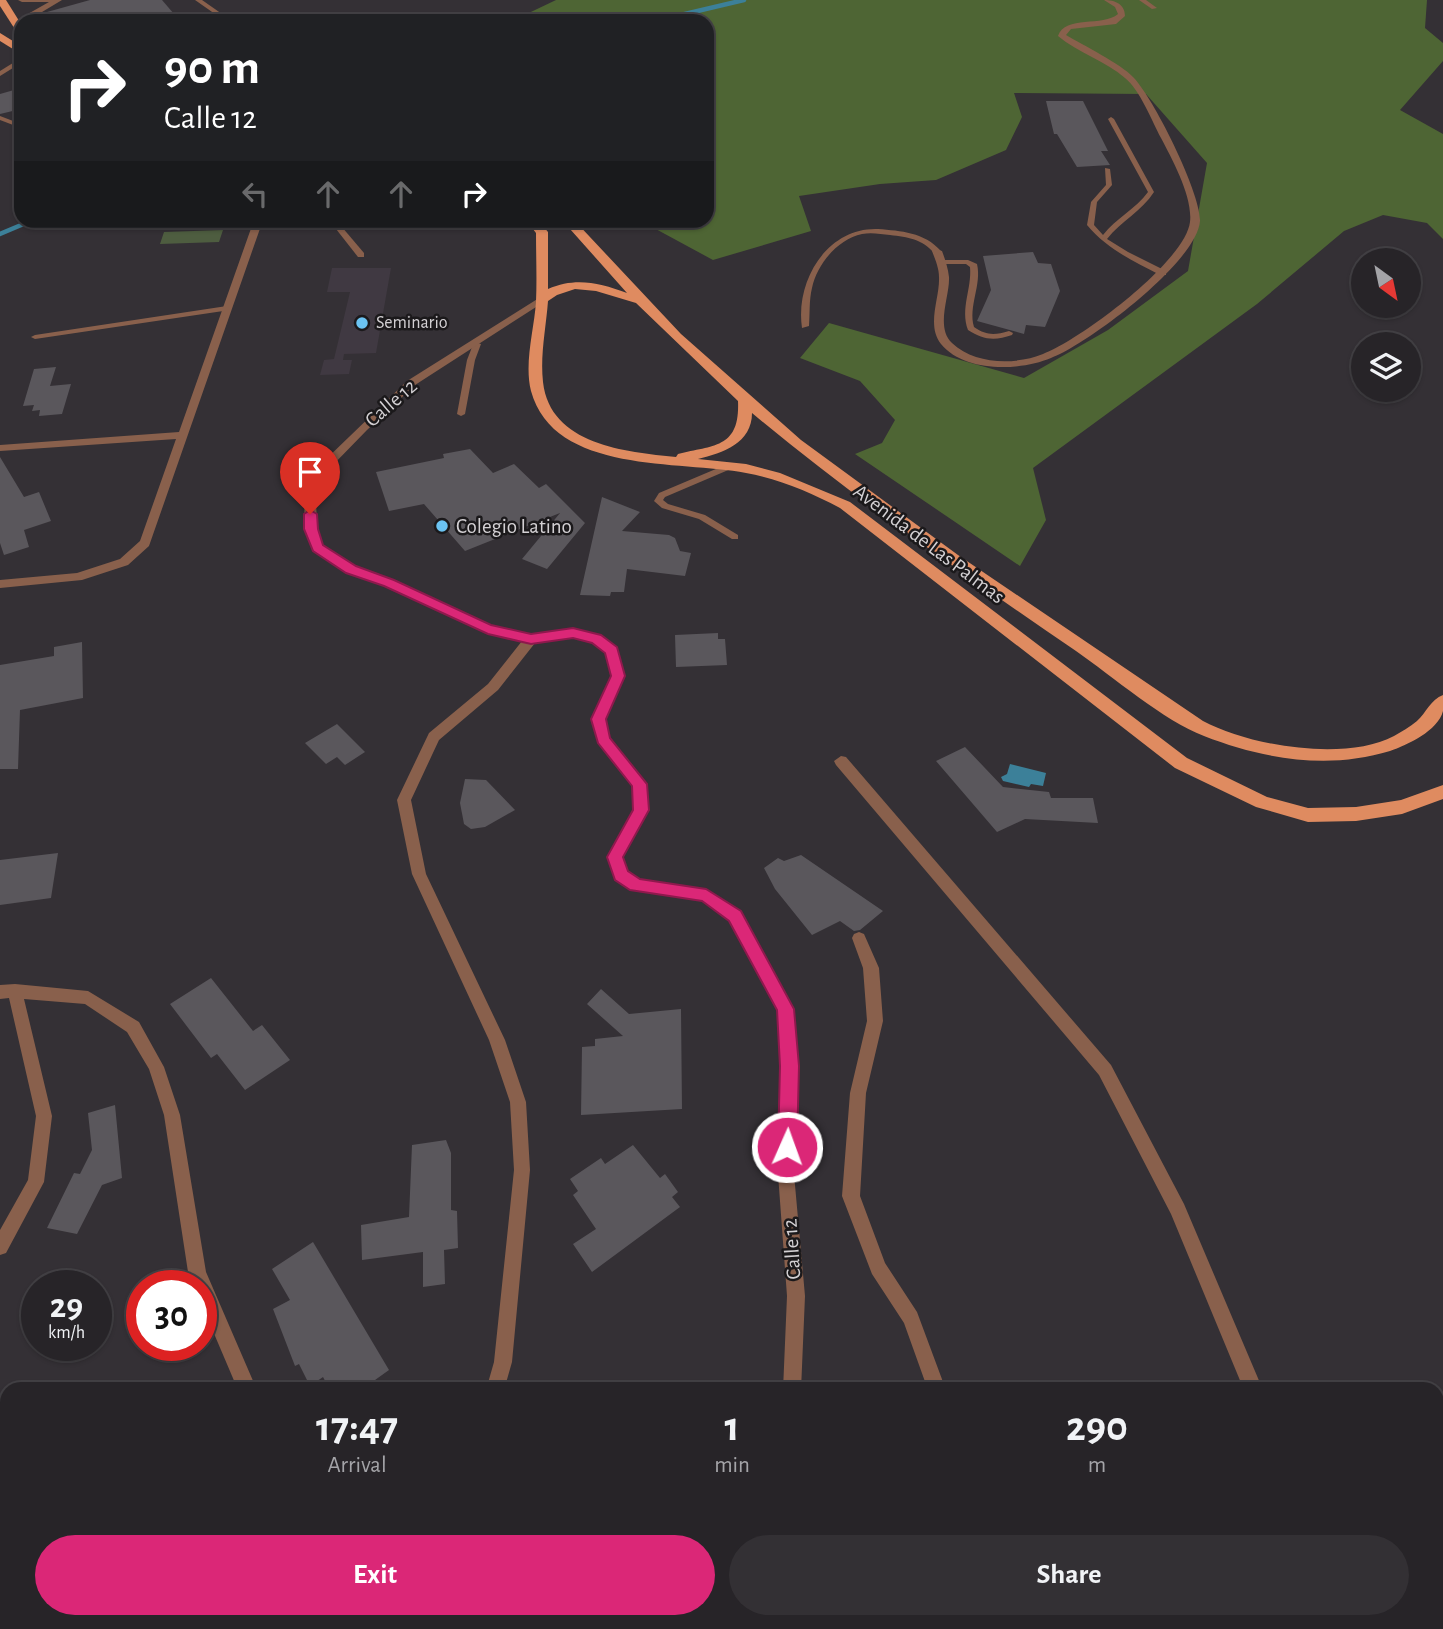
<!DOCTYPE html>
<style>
:root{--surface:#272428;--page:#333034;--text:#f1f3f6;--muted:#a4a4a8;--line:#434145;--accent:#db2777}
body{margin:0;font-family:"Alegreya Sans",sans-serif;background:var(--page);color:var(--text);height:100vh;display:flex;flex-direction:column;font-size:26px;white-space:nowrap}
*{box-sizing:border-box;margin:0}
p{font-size:23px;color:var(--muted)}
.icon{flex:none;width:38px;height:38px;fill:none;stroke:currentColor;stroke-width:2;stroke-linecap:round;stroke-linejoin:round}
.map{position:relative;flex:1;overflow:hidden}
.sheet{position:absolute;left:0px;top:1382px;width:1444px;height:247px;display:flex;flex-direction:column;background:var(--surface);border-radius:21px 21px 0 0;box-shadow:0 2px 5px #0004,0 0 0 2px var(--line)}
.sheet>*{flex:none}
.banner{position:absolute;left:14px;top:14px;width:700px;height:214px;border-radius:21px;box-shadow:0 2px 5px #0004,0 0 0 2px var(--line);background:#202124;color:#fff;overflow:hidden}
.needle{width:46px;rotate:147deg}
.controls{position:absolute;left:1351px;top:248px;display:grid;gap:14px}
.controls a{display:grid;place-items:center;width:70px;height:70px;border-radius:50%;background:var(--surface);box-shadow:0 2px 5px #0004,0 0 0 2px var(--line);font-size:35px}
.speed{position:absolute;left:21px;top:1270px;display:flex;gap:14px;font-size:35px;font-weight:700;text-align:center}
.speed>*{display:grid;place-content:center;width:91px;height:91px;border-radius:50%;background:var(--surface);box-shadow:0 2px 5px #0004,0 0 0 2px var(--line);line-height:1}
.speed small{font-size:18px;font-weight:400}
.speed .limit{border:10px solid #d22;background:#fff;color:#111}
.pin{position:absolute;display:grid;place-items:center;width:60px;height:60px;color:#fff;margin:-72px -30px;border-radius:50% 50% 50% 0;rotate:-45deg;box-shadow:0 0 7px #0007}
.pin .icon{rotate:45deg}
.me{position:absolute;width:77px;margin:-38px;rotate:2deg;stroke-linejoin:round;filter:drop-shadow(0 0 5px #0008)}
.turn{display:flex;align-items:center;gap:24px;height:147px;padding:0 35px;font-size:32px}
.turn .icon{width:91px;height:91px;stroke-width:2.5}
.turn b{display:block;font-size:49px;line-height:60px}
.lanes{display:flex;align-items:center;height:66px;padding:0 35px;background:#0003;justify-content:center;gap:35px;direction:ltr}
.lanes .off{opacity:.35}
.eta{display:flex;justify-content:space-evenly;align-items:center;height:119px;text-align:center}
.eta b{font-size:42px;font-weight:600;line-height:49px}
.primary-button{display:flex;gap:14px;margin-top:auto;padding:14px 35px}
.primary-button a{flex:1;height:80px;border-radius:42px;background:var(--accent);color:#fff;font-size:28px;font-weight:600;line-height:80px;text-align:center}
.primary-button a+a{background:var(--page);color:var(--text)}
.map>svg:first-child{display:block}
</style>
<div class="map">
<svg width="1443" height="1629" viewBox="0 0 1443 1629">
<rect width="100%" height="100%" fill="#343035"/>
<polygon fill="#403942" points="332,268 391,268 376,353 344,354 343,360 352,360 349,374 320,375 324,360 334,359 350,292 327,292"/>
<polygon fill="#4e5d40" points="223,230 219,242 160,244 164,232"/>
<polygon fill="#4e6534" points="556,0 1427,0 1425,28 1443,43 1443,61 1400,110 1443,134 1443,239 1427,223 1383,215 1344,231 1257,304 1033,468 1046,520 1020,566 855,454 882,443 895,420 860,381 800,358 829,323 1024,378 1108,330 1188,271 1207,163 1146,94 1014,93 1022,117 1006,150 936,180 880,184 799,196 811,231 713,260 641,221 707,220 707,21 512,21"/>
<polygon fill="#3c8099" points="1010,764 1046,773 1043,786 1031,784 1029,787 1003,781 1001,777 1007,774"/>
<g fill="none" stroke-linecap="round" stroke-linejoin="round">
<g stroke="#3c8099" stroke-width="4.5">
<polyline points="655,21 744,0"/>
<polyline points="0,234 33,220"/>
</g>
</g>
<g fill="#5a575c">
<polygon points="90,0 162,0 180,21 39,21 38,17 47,12"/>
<polygon points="21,88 21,109 0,114 0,94"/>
<polygon points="1046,101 1083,101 1108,151 1101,151 1110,165 1077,167 1057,134 1054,134"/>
<polygon points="1033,252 1038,263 1051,264 1060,291 1045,327 1026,325 1024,334 977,321 991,290 983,256"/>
<polygon points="56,367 50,386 71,384 62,414 39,416 40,410 32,411 34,405 23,406 34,369"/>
<polygon points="470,449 493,473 514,464 539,488 546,484 585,523 547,569 522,559 560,513 465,551 424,504 389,511 376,472 444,458 443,454"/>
<polygon points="0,457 24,497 39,492 51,521 24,530 29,547 4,555 0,543"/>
<polygon points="602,497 640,512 622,531 669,535 675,538 680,551 691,553 685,576 627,569 624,592 611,592 610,596 580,595"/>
<polygon points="718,633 718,639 725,639 727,665 676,667 675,635"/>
<polygon points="82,642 83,698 20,710 18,769 0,769 0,665 54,656 54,647"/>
<polygon points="337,724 365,752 345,765 337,757 326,764 305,743"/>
<polygon points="965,747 1003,787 1049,792 1051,798 1093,798 1098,823 1025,819 997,832 936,761"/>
<polygon points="465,779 486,780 515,810 485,827 471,829 464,824 460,803"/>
<polygon points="58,853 51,898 0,905 0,860"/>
<polygon points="801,855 883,911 860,930 854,931 840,921 812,935 775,889 764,868 778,858 784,861"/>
<polygon points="211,978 253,1031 262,1025 290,1060 245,1090 217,1054 211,1058 170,1004"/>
<polygon points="601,989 629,1014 681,1009 682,1109 581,1115 582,1047 595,1046 595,1039 623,1036 587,1004"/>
<polygon points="115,1105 122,1178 102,1185 77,1234 47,1228 74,1173 80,1174 92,1150 88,1113"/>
<polygon points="446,1140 451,1153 451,1210 457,1211 458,1248 444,1250 445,1284 423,1287 423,1252 362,1260 361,1225 409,1217 412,1145"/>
<polygon points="633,1145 660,1178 665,1174 678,1192 672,1197 680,1207 592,1272 573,1244 596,1229 573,1195 578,1191 570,1179 601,1158 605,1164"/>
<polygon points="313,1242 389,1370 361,1390 330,1390 323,1377 310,1386 299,1364 295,1366 273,1309 290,1300 272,1269"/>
</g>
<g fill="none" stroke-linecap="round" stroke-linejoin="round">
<g fill="#89604c" fill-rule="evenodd">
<polygon points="195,0 202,0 232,21 225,21"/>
<polygon points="1139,0 1146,0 1157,8 1152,9"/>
<polygon points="21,58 21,63 0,76 0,71"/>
<polygon points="0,116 21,124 21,128 0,120"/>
<path d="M1111 117 1114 119 1154 192C1142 211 1121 221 1107 239L1128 252 1166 271V275H1160C1133 261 1107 249 1087 225L1091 202 1106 185 1105 168 1110 169 1112 185 1097 202 1094 225 1103 235C1116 218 1136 209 1148 192L1108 119Z"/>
<polygon points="329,220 336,220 364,253 364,257 358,257"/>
<path d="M878 229C901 231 924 232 941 251L934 253C922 239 908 237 890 235 881 234 871 232 862 234 838 239 817 264 812 288 809 300 810 313 809 326L802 328C795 281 827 227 878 229Z"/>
<path d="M938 260H968L977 264C982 285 968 306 974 327 987 336 995 335 1009 331L1013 333 1012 335C995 341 983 340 968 330 960 308 972 289 970 267L966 264H941L937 262Z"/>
<polygon points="227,306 230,306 230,310 35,339 31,337 35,335"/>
<polygon points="474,342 481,344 475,360 465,414 461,416 457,414 467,360"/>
<polygon points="730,463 733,464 733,468 665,497 663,500 668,504 705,515 738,535 738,539 732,539 699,519 662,508 654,501 659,493"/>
</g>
<g fill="#89604c" fill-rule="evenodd">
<polygon points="18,0 62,0 27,21 21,21 21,23 19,19 49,2 22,2"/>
<path d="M1104 0C1115 0 1125 4 1125 16L1116 24 1071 29 1066 35C1083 45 1121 64 1133 77 1153 97 1201 193 1200 221 1197 262 1088 344 1051 358 1020 371 965 373 941 344 926 325 940 298 939 277 939 268 935 259 932 251L934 249 942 251C945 259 948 268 949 277 950 296 935 327 952 343 975 365 1016 365 1043 354 1080 340 1185 262 1190 222 1193 197 1172 159 1161 138 1152 121 1140 90 1125 78 1106 61 1078 53 1058 36 1065 15 1103 27 1118 14L1115 7Z"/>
<polygon points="254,220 263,220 149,546 128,565 82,580 0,588 0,580 77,573 120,559 140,541 176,439 0,451 0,445 179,432"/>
<polygon points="539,298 547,300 415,385 367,430 330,468 316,498 317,529 323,546 355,566 393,580 491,625 531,635 573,629 600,636 615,647 624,676 606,719 609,738 646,784 648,810 622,857 627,872 639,880 706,889 740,912 793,1009 798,1066 794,1174 805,1296 801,1390 783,1390 787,1296 778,1174 782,1066 777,1010 730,920 703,900 631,889 616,879 608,857 634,810 632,785 598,743 592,719 612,676 605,652 592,642 573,637 535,643 498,690 439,740 411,800 426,874 505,1040 526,1102 530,1170 512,1362 504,1390 486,1390 494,1362 514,1170 510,1102 489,1040 412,874 397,800 429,733 488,684 522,641 484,632 385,586 347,572 314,551 305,529 304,498 321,464 407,381"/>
<polygon points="841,756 846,757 1111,1065 1184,1204 1263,1390 1244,1390 1171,1214 1099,1075 836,765 834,761"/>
<polygon points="859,932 864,934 879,968 883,1021 866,1093 860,1196 885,1263 917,1312 946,1390 928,1390 904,1323 872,1274 842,1196 850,1093 867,1021 863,968 852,938 854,934"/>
<polygon points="15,984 88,991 139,1022 164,1067 180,1115 206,1272 257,1390 238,1390 201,1303 201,1286 194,1286 188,1272 164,1115 149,1069 127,1032 85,1004 24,999 52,1116 44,1182 6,1253 0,1255 0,1230 28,1180 36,1116 9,998 0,999 0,985"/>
<polygon points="1437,1584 1443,1585 1443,1605 1437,1604"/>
<polygon points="0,1592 7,1595 7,1622 24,1622 27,1629 6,1629 3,1622 0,1620"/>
<polygon points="765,1622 785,1622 784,1629 764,1629"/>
<polygon points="1017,1622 1037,1622 1040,1629 1020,1629"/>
</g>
<g fill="#df8b60" fill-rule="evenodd">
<polygon points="0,0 6,0 21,24 21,35 18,34 0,6"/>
<polygon points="0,33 21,46 21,54 0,41"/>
<path d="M526 220H538L548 232V289C576 277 599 283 627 293L562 220H574L681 334 801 440 958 555 1203 721C1250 746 1345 762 1394 736 1401 732 1410 727 1417 721 1426 713 1431 699 1443 695 1443 700 1443 706 1443 711 1438 731 1407 745 1390 751 1328 770 1263 759 1204 736 1164 721 1112 676 1076 651 965 575 855 499 752 413 752 443 723 453 698 459L746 464 780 473 850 502 1187 758 1267 797 1308 808 1356 807 1401 800 1443 785V799L1402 814 1356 821 1308 822 1256 807 1175 768 840 508C810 492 779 479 746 473 680 460 554 475 531 391 524 363 534 330 536 302 537 279 536 256 536 233ZM575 289 596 291 636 303 738 401C740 448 715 445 678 454L676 457C626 452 550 445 543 382 540 355 546 328 548 301L557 295Z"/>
</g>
</g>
<polygon fill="#db2777" stroke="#8e194d" stroke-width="2" points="310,510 317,514 318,529 323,545 356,566 394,580 491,625 531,634 573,628 601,635 617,647 625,676 606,719 610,738 647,784 649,810 623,857 628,871 640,879 706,889 741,911 794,1009 799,1066 797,1147 794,1153 787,1156 780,1153 778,1147 780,1066 777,1010 729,921 702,901 630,890 615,880 607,857 633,810 632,786 598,743 591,719 611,676 605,653 592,643 573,638 531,644 488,634 384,586 346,573 313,551 304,529 304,514"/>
<g fill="#6bc3f2" stroke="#1b191b" stroke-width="2.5">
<circle cx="362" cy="323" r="7"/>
<circle cx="442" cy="526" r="7"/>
</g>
<g text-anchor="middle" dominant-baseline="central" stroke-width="5" stroke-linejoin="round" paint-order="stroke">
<g font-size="18" fill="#d3d0d3" stroke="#1b191b" text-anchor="start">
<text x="376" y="323">Seminario</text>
</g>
<g font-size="21" fill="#d3d0d3" stroke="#1b191b">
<text transform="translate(391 403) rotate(-41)">Calle 12</text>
<text transform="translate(929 544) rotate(37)">Avenida de Las Palmas</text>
<text transform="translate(792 1249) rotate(-94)">Calle 12</text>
</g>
<g font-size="21" fill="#d3d0d3" stroke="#1b191b" text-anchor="start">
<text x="456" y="526">Colegio Latino</text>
</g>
</g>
</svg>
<div class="controls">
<a><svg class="needle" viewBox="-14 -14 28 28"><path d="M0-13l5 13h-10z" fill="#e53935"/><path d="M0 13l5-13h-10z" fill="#a4a4a8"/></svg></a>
<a><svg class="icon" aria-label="layers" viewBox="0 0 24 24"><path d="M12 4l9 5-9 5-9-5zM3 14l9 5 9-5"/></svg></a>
</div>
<div class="speed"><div>29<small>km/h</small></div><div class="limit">30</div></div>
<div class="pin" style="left:310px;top:514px;background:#d93025"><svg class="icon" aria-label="arrive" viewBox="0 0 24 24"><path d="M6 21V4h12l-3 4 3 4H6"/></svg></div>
<svg class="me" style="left:787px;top:1147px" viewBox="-20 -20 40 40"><circle r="17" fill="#db2777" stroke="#fff" stroke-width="3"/><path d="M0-11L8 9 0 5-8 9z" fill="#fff"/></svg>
<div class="banner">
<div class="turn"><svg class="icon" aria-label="right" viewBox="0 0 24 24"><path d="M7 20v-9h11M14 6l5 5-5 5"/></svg><div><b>90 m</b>Calle 12</div></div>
<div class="lanes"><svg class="icon off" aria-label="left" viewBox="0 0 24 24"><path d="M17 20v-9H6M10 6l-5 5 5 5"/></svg><svg class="icon off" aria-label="ahead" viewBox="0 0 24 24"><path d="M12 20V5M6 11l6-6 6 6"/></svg><svg class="icon off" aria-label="ahead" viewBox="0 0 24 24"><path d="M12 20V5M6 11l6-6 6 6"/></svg><svg class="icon" aria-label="right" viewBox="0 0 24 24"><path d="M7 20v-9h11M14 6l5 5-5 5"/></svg></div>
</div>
<section class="sheet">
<div class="eta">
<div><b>17:47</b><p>Arrival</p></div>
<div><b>1</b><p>min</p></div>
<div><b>290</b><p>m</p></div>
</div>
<div class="primary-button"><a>Exit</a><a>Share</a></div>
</section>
</div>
